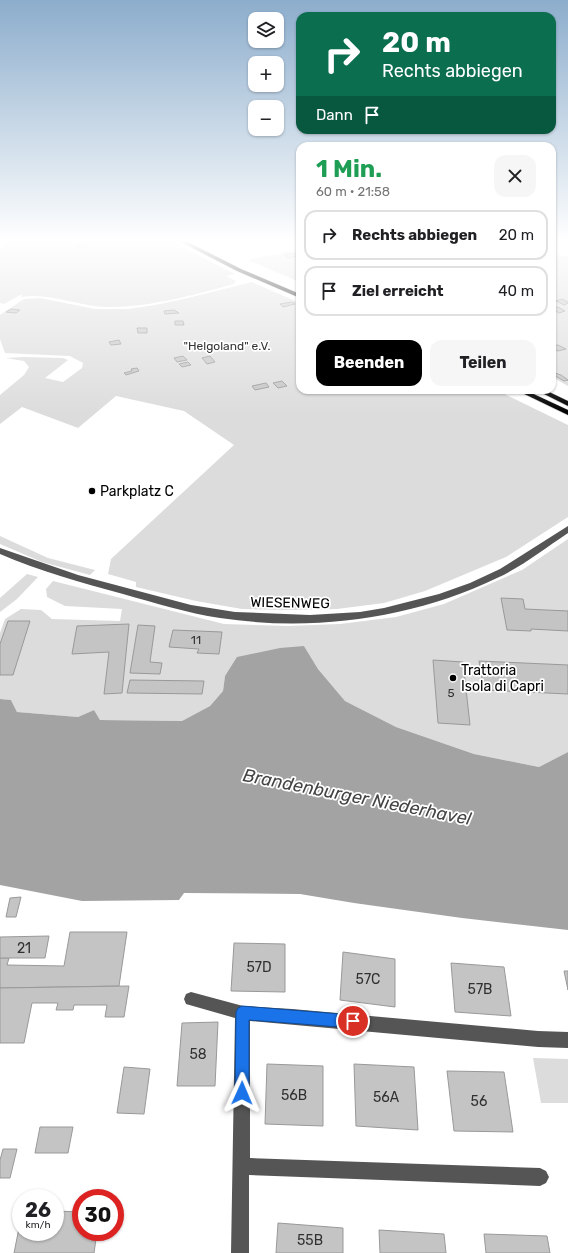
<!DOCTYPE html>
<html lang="de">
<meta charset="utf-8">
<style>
:root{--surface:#fff;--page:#f6f6f6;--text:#202124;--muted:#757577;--line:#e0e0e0;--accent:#000}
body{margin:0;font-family:Rubik,sans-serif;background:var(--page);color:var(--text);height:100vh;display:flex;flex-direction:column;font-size:15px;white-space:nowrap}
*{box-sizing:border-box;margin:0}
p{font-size:13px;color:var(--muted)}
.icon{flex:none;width:22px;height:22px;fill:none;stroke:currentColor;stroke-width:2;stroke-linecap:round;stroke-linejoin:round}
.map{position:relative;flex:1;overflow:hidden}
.details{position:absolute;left:296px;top:142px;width:260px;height:252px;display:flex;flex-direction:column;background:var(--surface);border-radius:12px;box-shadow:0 1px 3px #0004}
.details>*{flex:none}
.banner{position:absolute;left:296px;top:12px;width:260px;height:122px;border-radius:12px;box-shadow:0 1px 3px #0004;background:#0b6e4f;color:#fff;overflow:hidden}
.tools{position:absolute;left:248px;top:12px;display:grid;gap:8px}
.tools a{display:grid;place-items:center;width:36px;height:36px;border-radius:8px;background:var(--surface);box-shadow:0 1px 3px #0004;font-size:20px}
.speed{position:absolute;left:12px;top:1189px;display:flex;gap:8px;font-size:20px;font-weight:700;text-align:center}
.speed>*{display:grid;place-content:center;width:52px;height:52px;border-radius:50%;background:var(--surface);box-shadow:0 1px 3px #0004;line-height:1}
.speed small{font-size:10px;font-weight:400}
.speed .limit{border:6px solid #d22;background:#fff;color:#111}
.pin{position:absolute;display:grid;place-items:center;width:34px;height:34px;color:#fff;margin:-17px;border:2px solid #fff;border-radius:50%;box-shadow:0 1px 4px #0007}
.me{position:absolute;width:44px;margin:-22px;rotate:1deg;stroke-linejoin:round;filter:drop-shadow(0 0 3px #0008)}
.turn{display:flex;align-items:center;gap:14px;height:84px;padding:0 20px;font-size:18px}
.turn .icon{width:52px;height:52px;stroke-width:2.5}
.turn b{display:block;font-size:28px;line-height:34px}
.then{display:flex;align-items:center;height:38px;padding:0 20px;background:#0003;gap:8px;font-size:15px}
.round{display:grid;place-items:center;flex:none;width:42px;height:42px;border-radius:12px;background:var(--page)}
.headline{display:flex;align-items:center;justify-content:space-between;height:68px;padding:0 20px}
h1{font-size:24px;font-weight:700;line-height:30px;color:#1e9e55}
.cta{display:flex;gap:8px;margin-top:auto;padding:8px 20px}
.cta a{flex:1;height:46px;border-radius:12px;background:var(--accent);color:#fff;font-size:16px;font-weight:700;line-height:46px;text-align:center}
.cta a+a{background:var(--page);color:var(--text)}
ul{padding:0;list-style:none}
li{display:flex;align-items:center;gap:12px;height:50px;margin:0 8px 6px;padding:0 12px;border:2px solid var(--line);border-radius:12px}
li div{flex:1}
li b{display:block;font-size:15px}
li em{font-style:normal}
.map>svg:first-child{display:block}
</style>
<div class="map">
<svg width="568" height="1253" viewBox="0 0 568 1253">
<rect width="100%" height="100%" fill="#fff"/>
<g fill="#dcdcdc">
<path d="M14 239H107L109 241 115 239H167L235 274 226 276 236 281 234 284C193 295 152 307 108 307 79 307 50 292 21 297L22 294 4 304 0 303V248Z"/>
<polygon points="300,249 300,282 248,260"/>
<polygon points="552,250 560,256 568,256 568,386 552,377"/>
<polygon points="252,282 300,303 300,390 496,390 568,425 568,517 506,557 425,591 384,603 337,609 288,610 242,609 196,601 136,587 136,582 108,574 111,559 234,445 184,411 116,396 78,428 22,407 0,424 0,395 24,375 29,367 24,361 6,358 24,357 63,358 68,360 45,378 63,382 82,368 83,363 70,356 5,353 0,339 0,315 24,299 40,298 95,309 128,309 155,305 188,298"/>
<polygon points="0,536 48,558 95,570 90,575 42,562 0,544"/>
<polygon points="568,539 568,752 539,767 474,754 396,727 345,701 318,669 304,646 225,676 223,691 210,706 182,721 100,720 94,710 78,717 17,712 11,700 0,699 0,633 5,619 21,609 41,610 52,619 120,621 122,609 65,606 47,597 46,589 53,581 224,624 288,626 340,624 396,617 444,604 522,570"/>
<polygon points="27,574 38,577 17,599 0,612 0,598"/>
<polygon points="533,1058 568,1059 568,1103 541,1103"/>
</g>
<polygon fill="#a3a3a3" points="304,646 318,669 345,701 396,727 474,754 539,767 568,752 568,930 462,918 354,903 300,894 184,893 179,900 82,901 0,885 0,699 11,700 17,712 78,717 94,710 100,720 182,721 210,706 223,691 225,676 237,657 280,648"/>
<g fill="#c4c4c4" stroke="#999">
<polygon points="85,243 90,245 81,248 75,246"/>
<polygon points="293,253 298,256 288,258 284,255"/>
<polygon points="562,299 568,302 568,303 564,305 556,301"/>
<polygon points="292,302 295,304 283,307 280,304"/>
<polygon points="558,307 565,311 559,313 552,309"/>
<polygon points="11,309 20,310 16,313 6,312"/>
<polygon points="174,310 179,313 165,314 164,311"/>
<polygon points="175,321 183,321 184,325 175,325"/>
<polygon points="137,328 147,328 147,333 138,333"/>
<polygon points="119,340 121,344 111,345 109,342"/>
<polygon points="558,345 566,349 558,351 552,348 552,346"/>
<polygon points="183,356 187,360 177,362 174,358"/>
<polygon points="210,356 215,362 207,364 202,358"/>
<polygon points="188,362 191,365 182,367 179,364"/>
<polygon points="137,368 139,371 126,375 124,373 132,371 131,369"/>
<polygon points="555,373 561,375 568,380 564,381 552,374"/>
<polygon points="282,381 287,386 278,388 273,383"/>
<polygon points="266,383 269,387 255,390 252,386"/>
<polygon points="501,598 523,599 525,609 568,611 568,631 531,629 531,631 507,630"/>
<polygon points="8,621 30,621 13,675 0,675 0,644"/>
<polygon points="129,624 122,693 104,694 109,652 72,654 77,626"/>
<polygon points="138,625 155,626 150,662 162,663 160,674 130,673"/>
<polygon points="173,630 222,632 219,654 197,653 199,649 169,647"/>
<polygon points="433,660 463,662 470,725 438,723"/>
<polygon points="479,661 568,665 568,694 484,690"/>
<polygon points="130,680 204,681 202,694 127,693"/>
<polygon points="21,897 16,917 6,917 10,898"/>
<polygon points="70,932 127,932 119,986 0,988 0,958 9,958 7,965 64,966"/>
<polygon points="49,936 45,958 0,958 0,937"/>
<polygon points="234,943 285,944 285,992 231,991"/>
<polygon points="343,952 395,959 395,1007 340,1000"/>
<polygon points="451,963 504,967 511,1016 455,1012"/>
<polygon points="564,971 568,971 568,990"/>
<polygon points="129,986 124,1017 105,1017 107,1005 74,1005 73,1010 56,1010 58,1003 32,1003 24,1043 0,1043 0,988"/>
<polygon points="218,1022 215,1086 177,1086 182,1023"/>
<polygon points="267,1064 323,1066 323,1126 265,1124"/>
<polygon points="354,1064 414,1067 418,1130 356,1126"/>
<polygon points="124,1067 150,1069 144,1114 117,1113"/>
<polygon points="447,1071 504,1072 513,1132 454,1131"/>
<polygon points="40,1127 73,1127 68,1153 35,1153"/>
<polygon points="3,1149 17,1149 10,1178 0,1178 0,1160"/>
<polygon points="55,1211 81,1212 81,1232 97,1232 94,1253 14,1253 21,1218 21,1232 55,1232"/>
<polygon points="278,1223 343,1228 343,1253 276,1253"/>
<polygon points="379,1230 444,1234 446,1253 380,1253"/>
<polygon points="484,1234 547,1236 550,1253 486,1253"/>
</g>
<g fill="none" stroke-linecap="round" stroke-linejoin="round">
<defs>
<g id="major">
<polygon points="175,239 182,239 241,269 300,294 300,298 237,271"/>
<polygon points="516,390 525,390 568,410 568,415"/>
<polygon points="536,390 545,390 568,401 568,406"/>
</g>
</defs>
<use href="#major" stroke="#dbdbdb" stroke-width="1"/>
<g fill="#555" fill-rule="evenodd">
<path d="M568 526V533C544 549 523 566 497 578 412 619 313 632 220 618 187 613 155 603 123 594 82 583 40 571 0 554V548L78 575 191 605 235 612 310 615 360 612 384 608 439 594 470 583 500 569Z"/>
<polygon points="191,992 243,1006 292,1009 538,1031 568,1032 568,1048 538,1047 250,1021 250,1158 540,1168 546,1171 549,1177 546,1183 540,1186 249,1175 249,1253 231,1253 235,1018 186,1004 184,999 186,994"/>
</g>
<use href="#major" fill="#000" fill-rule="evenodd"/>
</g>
<linearGradient id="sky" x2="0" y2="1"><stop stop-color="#8cadcc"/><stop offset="0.58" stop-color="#fff"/><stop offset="1" stop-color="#fff" stop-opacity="0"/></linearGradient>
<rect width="568" height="415" fill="url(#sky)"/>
<polygon fill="#1a73e8" stroke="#114b97" points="242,1006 353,1015 358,1017 360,1021 358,1026 353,1028 249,1020 249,1093 247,1098 242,1100 237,1098 235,1093 236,1012 238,1008"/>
<g fill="#000" stroke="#fff" stroke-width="1.5">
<circle cx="92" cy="491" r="4"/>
<circle cx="453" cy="678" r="4"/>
</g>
<g text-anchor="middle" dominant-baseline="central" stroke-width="3.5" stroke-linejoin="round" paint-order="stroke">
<g font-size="12" fill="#333" stroke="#fff">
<text x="227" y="346">"Helgoland" e.V.</text>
</g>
<g font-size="12" fill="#313131">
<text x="196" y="640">11</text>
<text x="451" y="693">5</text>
</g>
<g font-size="14" fill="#000" stroke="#fff" text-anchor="start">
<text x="100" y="491">Parkplatz C</text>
<text x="461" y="670">Trattoria<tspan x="461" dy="16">Isola di Capri</tspan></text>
</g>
<g font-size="14" fill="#000" stroke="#fff">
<text transform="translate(290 603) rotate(1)">WIESENWEG</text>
</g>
<g font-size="14" fill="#313131">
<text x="24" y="948">21</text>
<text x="259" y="967">57D</text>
<text x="368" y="979">57C</text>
<text x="480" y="989">57B</text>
<text x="198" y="1054">58</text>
<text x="294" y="1095">56B</text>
<text x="386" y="1097">56A</text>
<text x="479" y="1101">56</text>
<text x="310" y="1240">55B</text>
</g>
<g font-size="18" font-style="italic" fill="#444" stroke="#fff">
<text transform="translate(357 797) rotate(11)">Brandenburger Niederhavel</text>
</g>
</g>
</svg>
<div class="tools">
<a><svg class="icon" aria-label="layers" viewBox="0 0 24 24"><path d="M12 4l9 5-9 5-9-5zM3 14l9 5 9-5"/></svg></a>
<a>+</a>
<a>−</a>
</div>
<div class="speed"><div>26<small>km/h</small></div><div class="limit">30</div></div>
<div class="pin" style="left:353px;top:1021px;background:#d93025"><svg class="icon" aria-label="arrive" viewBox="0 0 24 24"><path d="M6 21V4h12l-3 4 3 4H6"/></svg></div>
<svg class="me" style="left:242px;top:1093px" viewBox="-20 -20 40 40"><path d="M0-17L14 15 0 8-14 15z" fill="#1a73e8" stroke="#fff" stroke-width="4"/></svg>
<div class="banner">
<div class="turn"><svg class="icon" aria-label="right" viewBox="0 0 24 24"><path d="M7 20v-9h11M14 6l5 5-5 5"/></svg><div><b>20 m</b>Rechts abbiegen</div></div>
<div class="then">Dann<svg class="icon" aria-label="arrive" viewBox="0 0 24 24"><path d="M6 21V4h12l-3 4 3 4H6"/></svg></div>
</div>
<section class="details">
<div class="headline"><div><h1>1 Min.</h1><p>60 m · 21:58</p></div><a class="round"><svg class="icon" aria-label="close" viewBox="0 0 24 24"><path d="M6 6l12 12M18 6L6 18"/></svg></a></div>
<ul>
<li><svg class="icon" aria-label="right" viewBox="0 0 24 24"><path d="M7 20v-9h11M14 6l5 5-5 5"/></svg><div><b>Rechts abbiegen</b></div><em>20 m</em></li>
<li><svg class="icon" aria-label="arrive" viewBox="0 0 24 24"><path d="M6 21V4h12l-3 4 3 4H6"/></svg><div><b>Ziel erreicht</b></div><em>40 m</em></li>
</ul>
<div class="cta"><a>Beenden</a><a>Teilen</a></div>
</section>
</div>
